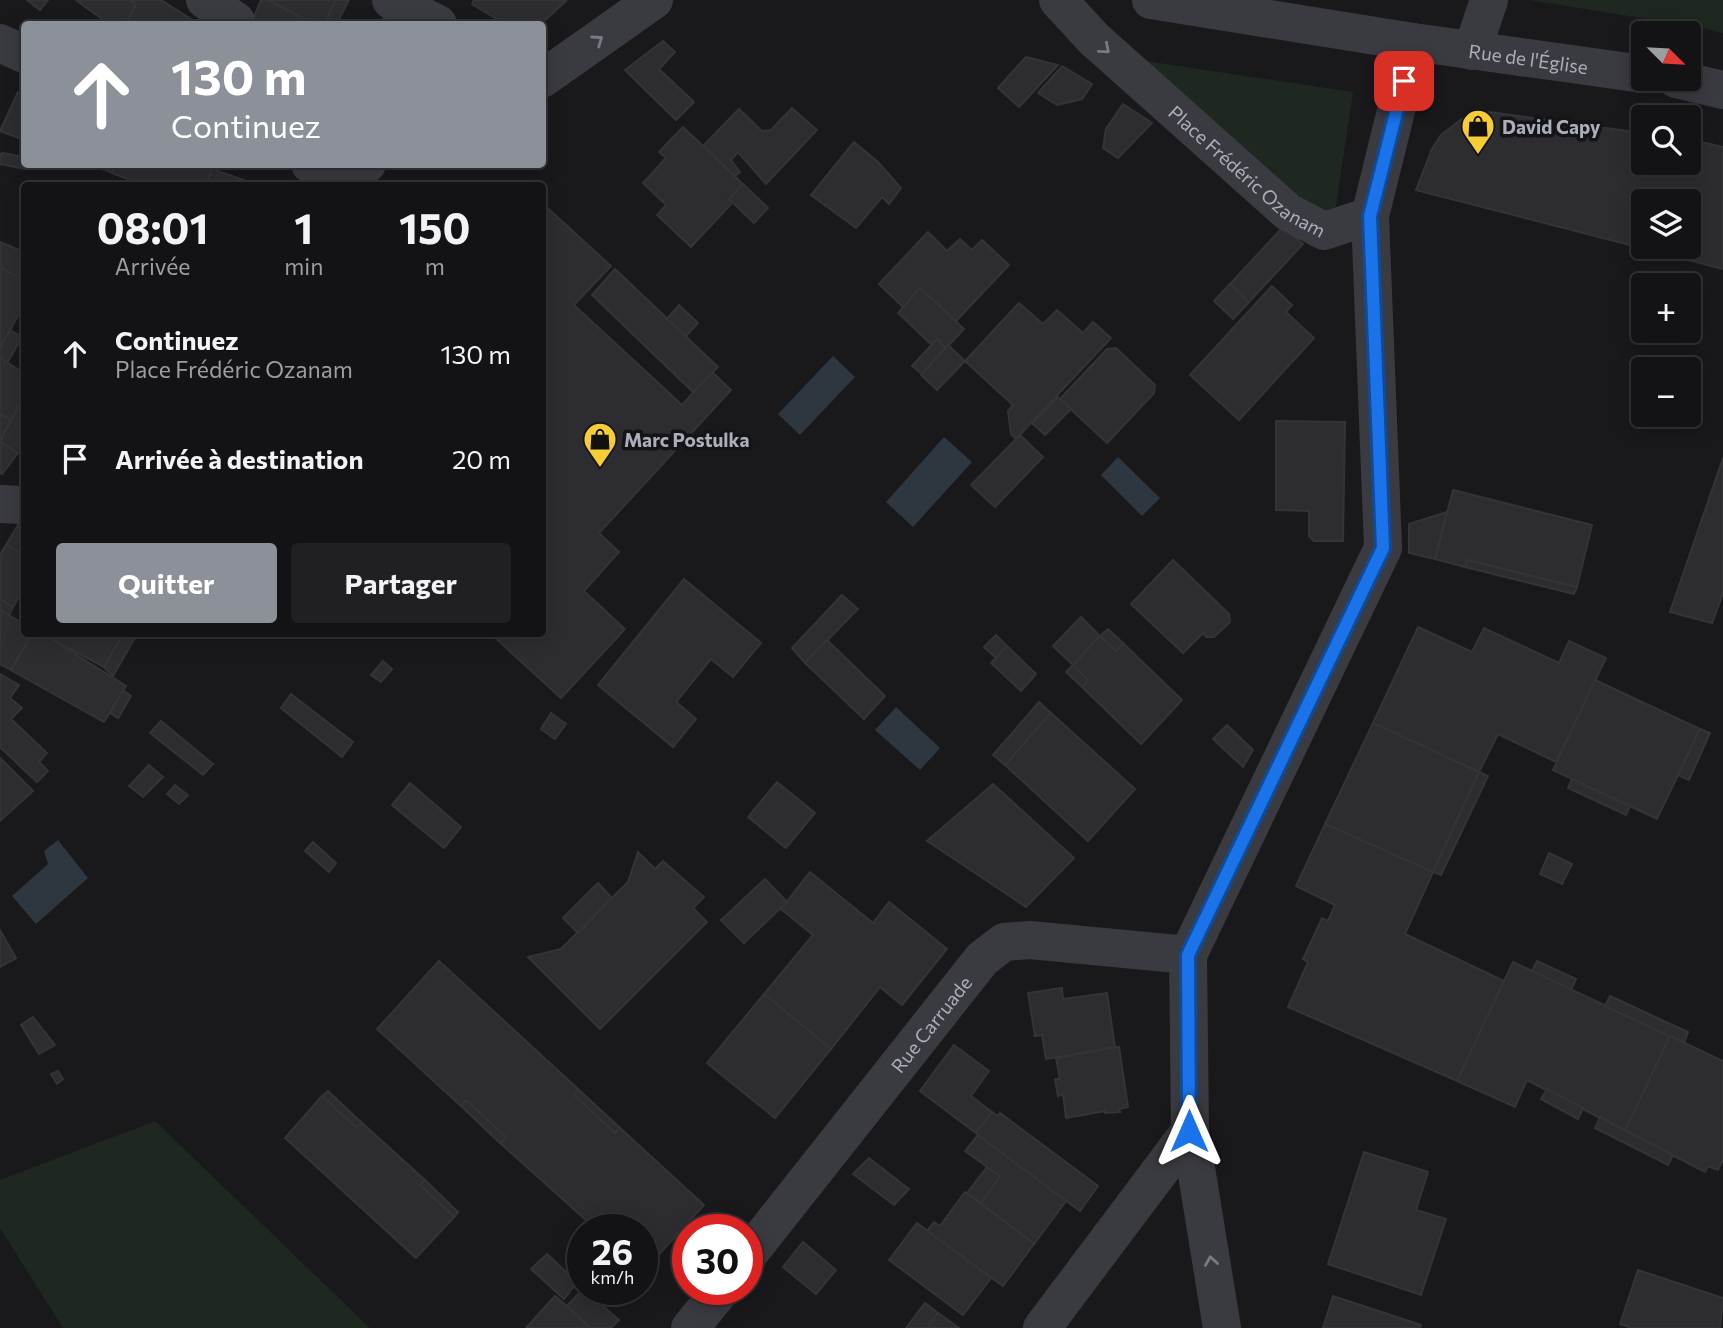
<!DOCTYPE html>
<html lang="fr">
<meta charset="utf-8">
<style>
:root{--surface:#131315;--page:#202022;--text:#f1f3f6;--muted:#9d9ea0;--line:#323234;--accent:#8c9099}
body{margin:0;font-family:Commissioner,sans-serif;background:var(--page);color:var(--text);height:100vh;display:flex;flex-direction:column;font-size:26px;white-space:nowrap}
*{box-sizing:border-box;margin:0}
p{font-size:23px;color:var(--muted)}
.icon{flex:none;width:38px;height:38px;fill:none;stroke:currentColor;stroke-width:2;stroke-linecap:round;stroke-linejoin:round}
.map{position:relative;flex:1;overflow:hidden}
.details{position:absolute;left:21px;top:182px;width:525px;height:455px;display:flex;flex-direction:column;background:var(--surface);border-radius:7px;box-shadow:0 4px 18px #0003,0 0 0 2px var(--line)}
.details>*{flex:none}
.banner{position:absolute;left:21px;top:21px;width:525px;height:147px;border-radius:7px;box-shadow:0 4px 18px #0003,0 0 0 2px var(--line);background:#8c9099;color:#fff;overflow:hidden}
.needle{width:46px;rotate:114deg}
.fabs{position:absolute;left:1631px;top:21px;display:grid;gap:14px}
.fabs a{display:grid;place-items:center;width:70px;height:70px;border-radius:7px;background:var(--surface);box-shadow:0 4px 18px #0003,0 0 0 2px var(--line);font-size:35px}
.speed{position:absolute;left:567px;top:1214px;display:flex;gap:14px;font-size:35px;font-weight:700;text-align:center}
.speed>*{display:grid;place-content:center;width:91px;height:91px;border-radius:50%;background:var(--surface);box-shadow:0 4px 18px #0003,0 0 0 2px var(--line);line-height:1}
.speed small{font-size:18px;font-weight:400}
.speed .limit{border:10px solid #d22;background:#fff;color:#111}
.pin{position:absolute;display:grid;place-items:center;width:60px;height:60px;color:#fff;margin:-30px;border-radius:14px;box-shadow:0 4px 10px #0006}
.me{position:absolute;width:77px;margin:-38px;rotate:0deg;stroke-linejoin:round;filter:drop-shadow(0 0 5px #0008)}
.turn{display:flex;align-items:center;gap:24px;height:147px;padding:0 35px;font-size:32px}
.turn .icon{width:91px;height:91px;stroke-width:2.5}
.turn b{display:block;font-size:49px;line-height:60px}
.eta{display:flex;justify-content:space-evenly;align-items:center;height:119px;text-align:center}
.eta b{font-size:42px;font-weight:700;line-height:49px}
.action{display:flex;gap:14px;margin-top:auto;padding:14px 35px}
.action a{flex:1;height:80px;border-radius:7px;background:var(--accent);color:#fff;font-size:28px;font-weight:700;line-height:80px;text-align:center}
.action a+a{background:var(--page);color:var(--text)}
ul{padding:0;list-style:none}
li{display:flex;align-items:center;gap:21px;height:105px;padding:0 35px}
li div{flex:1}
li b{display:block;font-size:26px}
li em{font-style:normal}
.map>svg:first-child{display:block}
</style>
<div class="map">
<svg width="1723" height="1328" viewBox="0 0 1723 1328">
<rect width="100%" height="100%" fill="#19191c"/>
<g fill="#1f2721">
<polygon points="1529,0 1723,0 1723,33 1704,28"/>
<polygon points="1132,59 1353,92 1335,212 1317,210 1164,90"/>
<polygon points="155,1121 370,1328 63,1328 0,1228 0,1180"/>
</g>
<g fill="#2e3640">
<polygon points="833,356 855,377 800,435 778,414"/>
<polygon points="944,437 972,462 913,527 886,502"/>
<polygon points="1118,457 1160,498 1142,516 1101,475"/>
<polygon points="896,707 940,748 920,770 875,730"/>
<polygon points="58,840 88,878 36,924 12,896 48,864 44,851"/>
</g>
<g fill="#2d2c30" stroke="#343338" stroke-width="2" fill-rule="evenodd">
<polygon points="27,0 48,0 40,10"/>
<polygon points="76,0 130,0 136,5 125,24 109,24"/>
<polygon points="130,0 161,0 199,24 125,24 136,5"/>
<polygon points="261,0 268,0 314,24 251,24"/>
<polygon points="268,0 336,0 324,24 314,24"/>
<polygon points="336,0 349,0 337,23 327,18"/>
<polygon points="474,0 567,0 541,24 505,24 472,4"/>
<polygon points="387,11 405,24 380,24"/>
<polygon points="327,18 337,23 340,24 324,24"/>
<polygon points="663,41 675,52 659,69 694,102 676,120 625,70"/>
<polygon points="1026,57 1058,65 1019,107 998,88"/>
<polygon points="1062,66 1092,84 1082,99 1057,105 1038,93"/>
<polygon points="18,92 24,94 24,140 0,131"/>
<polygon points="1123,104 1152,123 1118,158 1103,148 1106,129"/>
<polygon points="792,108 817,130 766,184 738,152 731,160 740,172 735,176 703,146 739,109 762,131 771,130"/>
<path d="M1490 112 1643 133V163H1689V139L1723 147V269L1416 190 1432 149 1441 135 1462 119ZM1643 201H1689V247H1643Z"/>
<polygon points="683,127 743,184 729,199 732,203 691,247 657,215 666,205 643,183 666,158 659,152"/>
<polygon points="854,142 878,162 901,188 889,204 882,197 856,228 811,195"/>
<polygon points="3,153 24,157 25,169 0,164 0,154"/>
<polygon points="89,164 115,164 112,173"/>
<polygon points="115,164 201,164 212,169 206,186 145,186 112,173"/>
<polygon points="212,169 261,186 206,186"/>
<polygon points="131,180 145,186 128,186"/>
<polygon points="743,184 768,208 754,223 729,199"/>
<polygon points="542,203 611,266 574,305 682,405 712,372 731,390 599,533 619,552 584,591 625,629 561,698 491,634 542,634"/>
<polygon points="1283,227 1303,244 1249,302 1230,284"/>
<polygon points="928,232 947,251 960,239 972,250 982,240 1009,265 956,321 920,288 903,307 879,284"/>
<polygon points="0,242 24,252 24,281 0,267"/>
<polygon points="0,267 24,281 24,305 0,348"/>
<polygon points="615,269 718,367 693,392 592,295"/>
<polygon points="1230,284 1249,302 1233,319 1214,301"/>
<polygon points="1272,286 1292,305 1286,312 1314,338 1239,420 1190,375"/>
<polygon points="920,288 964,329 946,348 937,339 932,345 898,313"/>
<polygon points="1019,303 1043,324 1057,310 1083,333 1093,322 1111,338 1016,439 1011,434 1008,411 1013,405 965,361"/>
<polygon points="679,305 698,323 686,336 667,319"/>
<polygon points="10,330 22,337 7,363 0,358 0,348"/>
<polygon points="937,339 946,348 922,374 912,366"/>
<polygon points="948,345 965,361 937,390 921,375"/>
<polygon points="1116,348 1155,385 1154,393 1107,443 1060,399 1107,349"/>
<polygon points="0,358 24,373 24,395 11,420 0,414"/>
<polygon points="24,395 24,456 0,442"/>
<polygon points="1058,397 1071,409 1045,435 1032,423"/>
<polygon points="0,414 11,420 0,441"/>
<polygon points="1276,421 1345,422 1343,541 1314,541 1309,536 1309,511 1276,510"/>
<polygon points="1020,435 1043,457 995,507 971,485"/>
<polygon points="0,442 18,453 2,474 0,473"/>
<polygon points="1723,458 1723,593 1712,623 1670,612"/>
<polygon points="1453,490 1592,525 1577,587 1467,560 1465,567 1435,559"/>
<polygon points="1447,512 1435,559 1409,553 1409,524"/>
<polygon points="19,523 24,527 24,555 6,545"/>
<polygon points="6,545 24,555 24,587 13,607 0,599 0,555"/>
<polygon points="1173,560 1229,614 1230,622 1214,637 1206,637 1203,633 1183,653 1131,604"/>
<polygon points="1467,560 1577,587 1574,594 1465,567"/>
<polygon points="684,579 761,643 733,677 711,659 676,702 696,719 673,747 598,685"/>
<polygon points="842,595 858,609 805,663 792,648"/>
<polygon points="0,599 13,607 9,615 0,610"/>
<polygon points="0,610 24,624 24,634 32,634 11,670 0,664"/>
<polygon points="1081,617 1100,636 1073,665 1053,646"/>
<polygon points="1418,627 1472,652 1484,628 1559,663 1569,641 1606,658 1556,762 1498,734 1479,772 1373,723"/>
<polygon points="1108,629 1124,644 1116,651 1100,636"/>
<polygon points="32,634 48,637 126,686 104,722 11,670"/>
<polygon points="42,634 123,634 104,667"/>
<polygon points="123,634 137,634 113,676 104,667"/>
<polygon points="996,635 1007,646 996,658 984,647"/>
<polygon points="1100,636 1116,651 1124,644 1182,700 1141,744 1082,687 1088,680 1073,665"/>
<polygon points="827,640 885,696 864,719 805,663"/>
<polygon points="1007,646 1036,674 1021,691 991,663"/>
<polygon points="383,661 392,669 381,682 371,675"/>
<polygon points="1073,665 1088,680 1082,687 1066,672"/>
<polygon points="0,674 19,685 10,698 22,708 11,719 47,753 39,762 48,771 37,782 0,747"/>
<polygon points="1595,680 1700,729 1657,819 1553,770"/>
<polygon points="123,690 131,696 118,718 110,713"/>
<polygon points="291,694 353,742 342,757 281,708"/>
<polygon points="1039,702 1051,713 1005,765 993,755"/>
<polygon points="551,713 566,724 555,739 541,729"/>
<polygon points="1051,713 1135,789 1088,841 1005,765"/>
<polygon points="161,721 213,764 203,775 150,733"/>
<polygon points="1373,723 1479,772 1433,872 1325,824"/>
<polygon points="1227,725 1253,750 1243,767 1213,739"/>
<polygon points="1700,729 1710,733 1689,780 1678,775"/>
<polygon points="0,758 33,791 0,821"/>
<polygon points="149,765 163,777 143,797 129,786"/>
<polygon points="1479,772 1488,776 1441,875 1433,872"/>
<polygon points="1572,779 1630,806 1626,815 1568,788"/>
<polygon points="777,782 815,813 786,848 748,817"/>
<polygon points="410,783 461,827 444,848 392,805"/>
<polygon points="993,784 1074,858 1026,907 927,841"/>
<polygon points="175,785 188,795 179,804 167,794"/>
<polygon points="1325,824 1433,872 1405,934 1504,981 1457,1081 1288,1007 1308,962 1303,959 1322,918 1328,921 1335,905 1296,886"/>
<polygon points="313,842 336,863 329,872 305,851"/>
<polygon points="638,852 655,869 663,861 704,897 693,908 707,922 600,1029 528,957 561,949 628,882"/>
<polygon points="1549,853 1572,864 1562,884 1540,874"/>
<polygon points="810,872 873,923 889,902 947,949 902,1005 880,987 831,1049 764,994 813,935 781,909"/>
<polygon points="765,879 787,902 744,943 721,920"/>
<polygon points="598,883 612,898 578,933 563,918"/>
<polygon points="0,930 16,958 0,967"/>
<polygon points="439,961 578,1089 574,1095 615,1133 619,1127 704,1205 643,1272 642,1230 597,1230 500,1143 506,1137 466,1100 461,1106 377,1029"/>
<polygon points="1537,961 1576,979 1571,990 1532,971"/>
<polygon points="1513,962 1670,1036 1625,1131 1527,1080 1515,1107 1457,1081"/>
<polygon points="1062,988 1063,999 1107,993 1115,1047 1046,1059 1042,1035 1035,1036 1028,993"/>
<polygon points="764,994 831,1049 775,1118 707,1063"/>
<polygon points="1610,996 1688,1032 1684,1043 1605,1006"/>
<polygon points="33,1017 55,1045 39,1054 21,1025"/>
<polygon points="1670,1036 1723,1061 1723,1159 1718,1170 1708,1166 1705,1172 1625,1131"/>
<polygon points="954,1045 989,1071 971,1096 992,1112 976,1133 920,1091"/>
<polygon points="1119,1047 1128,1107 1119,1109 1120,1112 1105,1113 1105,1111 1066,1118 1063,1094 1058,1096 1055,1079 1060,1079 1056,1058"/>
<polygon points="58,1071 63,1079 57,1084 51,1074"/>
<polygon points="578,1089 619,1127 615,1133 574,1095"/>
<polygon points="1547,1089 1583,1108 1578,1119 1541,1099"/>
<polygon points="328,1091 362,1123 357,1128 322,1096"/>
<polygon points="322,1096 357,1128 362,1123 425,1180 420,1185 454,1217 416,1258 285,1138"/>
<polygon points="466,1100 506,1137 500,1143 461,1106"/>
<polygon points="992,1112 998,1116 1000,1113 1098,1186 1080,1211 978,1135 976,1133"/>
<polygon points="1600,1117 1673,1155 1668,1165 1595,1128"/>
<polygon points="978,1135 1066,1201 1034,1244 981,1203 1000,1176 965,1151"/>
<polygon points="1364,1152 1428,1172 1416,1210 1446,1219 1421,1295 1328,1264"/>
<polygon points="869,1158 909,1189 894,1205 853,1174"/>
<polygon points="987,1167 1000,1176 981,1203 967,1193"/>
<polygon points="425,1180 458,1212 454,1217 420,1185"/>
<polygon points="965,1192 1034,1244 1003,1286 927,1231 934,1222 940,1226"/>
<polygon points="917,1223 991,1278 963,1315 889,1260"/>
<polygon points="803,1242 836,1270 816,1294 783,1267"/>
<polygon points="547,1254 577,1282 564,1299 531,1269"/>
<polygon points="1638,1270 1723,1298 1720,1328 1632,1328 1620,1324"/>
<polygon points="583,1289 619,1320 611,1328 590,1328 567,1306"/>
<polygon points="555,1296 567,1306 590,1328 526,1328"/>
<polygon points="1333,1296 1421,1325 1420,1328 1323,1328"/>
<polygon points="925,1303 938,1313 927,1328 906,1328"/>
<polygon points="938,1313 959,1328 927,1328"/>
</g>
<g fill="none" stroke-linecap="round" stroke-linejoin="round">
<g stroke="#3a3a41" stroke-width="38">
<polyline points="205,0 236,21 235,24"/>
<polyline points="391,0 438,24"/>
<path id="s1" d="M1058 0 1094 39 1288 212 1324 231 1370 216"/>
<path id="s2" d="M1151 0 1413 42 1643 74"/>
<polyline points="0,43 24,54"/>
<polyline points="1472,51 1489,0"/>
<polyline points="542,79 654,0"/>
<polyline points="1676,79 1723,90"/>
<polyline points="310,164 329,172 367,164"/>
<polyline points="0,504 24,505"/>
<path id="s3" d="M747 1256 982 959 1004 942 1030 940 1188 955"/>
<polyline points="690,1328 721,1290"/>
<polyline points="1042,1328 1190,1131"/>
<polyline points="1222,1328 1190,1131 1188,955 1383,548 1370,216 1413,42"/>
</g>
</g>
<defs><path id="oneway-chevron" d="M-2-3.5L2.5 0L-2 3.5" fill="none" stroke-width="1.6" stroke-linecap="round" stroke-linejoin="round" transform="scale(1.75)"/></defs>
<g stroke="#787a84">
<use href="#oneway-chevron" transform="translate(598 40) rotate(-35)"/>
<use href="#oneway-chevron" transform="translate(1105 49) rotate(41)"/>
<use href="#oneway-chevron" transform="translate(1211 1261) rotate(-99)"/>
</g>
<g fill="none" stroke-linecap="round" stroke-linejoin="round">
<defs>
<polyline id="route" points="1189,1131 1188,955 1383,548 1370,216 1404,81"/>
</defs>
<use href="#route" stroke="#114b97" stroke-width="18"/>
<use href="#route" stroke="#1a73e8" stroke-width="12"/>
</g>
<defs>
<symbol id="shop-pin" viewBox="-11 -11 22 30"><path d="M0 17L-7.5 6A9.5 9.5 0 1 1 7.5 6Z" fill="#f7cd36" stroke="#141417"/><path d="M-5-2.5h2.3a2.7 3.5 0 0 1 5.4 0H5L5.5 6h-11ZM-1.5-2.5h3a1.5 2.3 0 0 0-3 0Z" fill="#111"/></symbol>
</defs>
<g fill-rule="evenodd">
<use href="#shop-pin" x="1459" y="107" width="38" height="52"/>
<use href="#shop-pin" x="581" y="420" width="38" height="52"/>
</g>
<g text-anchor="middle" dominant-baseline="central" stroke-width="7" stroke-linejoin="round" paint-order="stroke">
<g font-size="19" fill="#abaebb" stroke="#141417">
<text stroke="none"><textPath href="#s2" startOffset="382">Rue de l'Église</textPath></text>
<text stroke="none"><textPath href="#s1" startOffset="256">Place Frédéric Ozanam</textPath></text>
<text stroke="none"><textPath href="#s3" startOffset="296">Rue Carruade</textPath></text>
</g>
<g font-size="19" font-weight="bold" fill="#abaebb" stroke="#141417" text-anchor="start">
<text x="1502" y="126">David Capy</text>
<text x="624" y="439">Marc Postulka</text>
</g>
</g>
</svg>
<div class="fabs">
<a><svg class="needle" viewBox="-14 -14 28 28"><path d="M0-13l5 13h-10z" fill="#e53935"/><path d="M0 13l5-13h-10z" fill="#9d9ea0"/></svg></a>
<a><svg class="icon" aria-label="search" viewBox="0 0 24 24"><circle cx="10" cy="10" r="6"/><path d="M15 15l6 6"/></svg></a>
<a><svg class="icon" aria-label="layers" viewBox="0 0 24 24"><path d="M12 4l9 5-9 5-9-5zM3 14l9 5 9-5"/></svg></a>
<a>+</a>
<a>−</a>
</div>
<div class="speed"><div>26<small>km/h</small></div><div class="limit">30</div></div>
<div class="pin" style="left:1404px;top:81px;background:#d93025"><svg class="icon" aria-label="arrive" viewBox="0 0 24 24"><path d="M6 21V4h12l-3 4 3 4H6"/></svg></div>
<svg class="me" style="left:1189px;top:1131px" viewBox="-20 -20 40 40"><path d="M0-17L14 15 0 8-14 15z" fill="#1a73e8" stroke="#fff" stroke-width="4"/></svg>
<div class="banner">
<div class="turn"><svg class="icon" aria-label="ahead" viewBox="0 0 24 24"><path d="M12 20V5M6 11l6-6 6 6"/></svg><div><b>130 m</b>Continuez</div></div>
</div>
<section class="details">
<div class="eta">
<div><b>08:01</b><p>Arrivée</p></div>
<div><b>1</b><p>min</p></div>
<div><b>150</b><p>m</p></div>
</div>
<ul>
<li><svg class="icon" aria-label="ahead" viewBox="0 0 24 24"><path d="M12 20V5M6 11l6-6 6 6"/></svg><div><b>Continuez</b><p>Place Frédéric Ozanam</p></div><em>130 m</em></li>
<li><svg class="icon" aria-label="arrive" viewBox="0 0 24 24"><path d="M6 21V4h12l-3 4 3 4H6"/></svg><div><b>Arrivée à destination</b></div><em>20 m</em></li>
</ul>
<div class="action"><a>Quitter</a><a>Partager</a></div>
</section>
</div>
